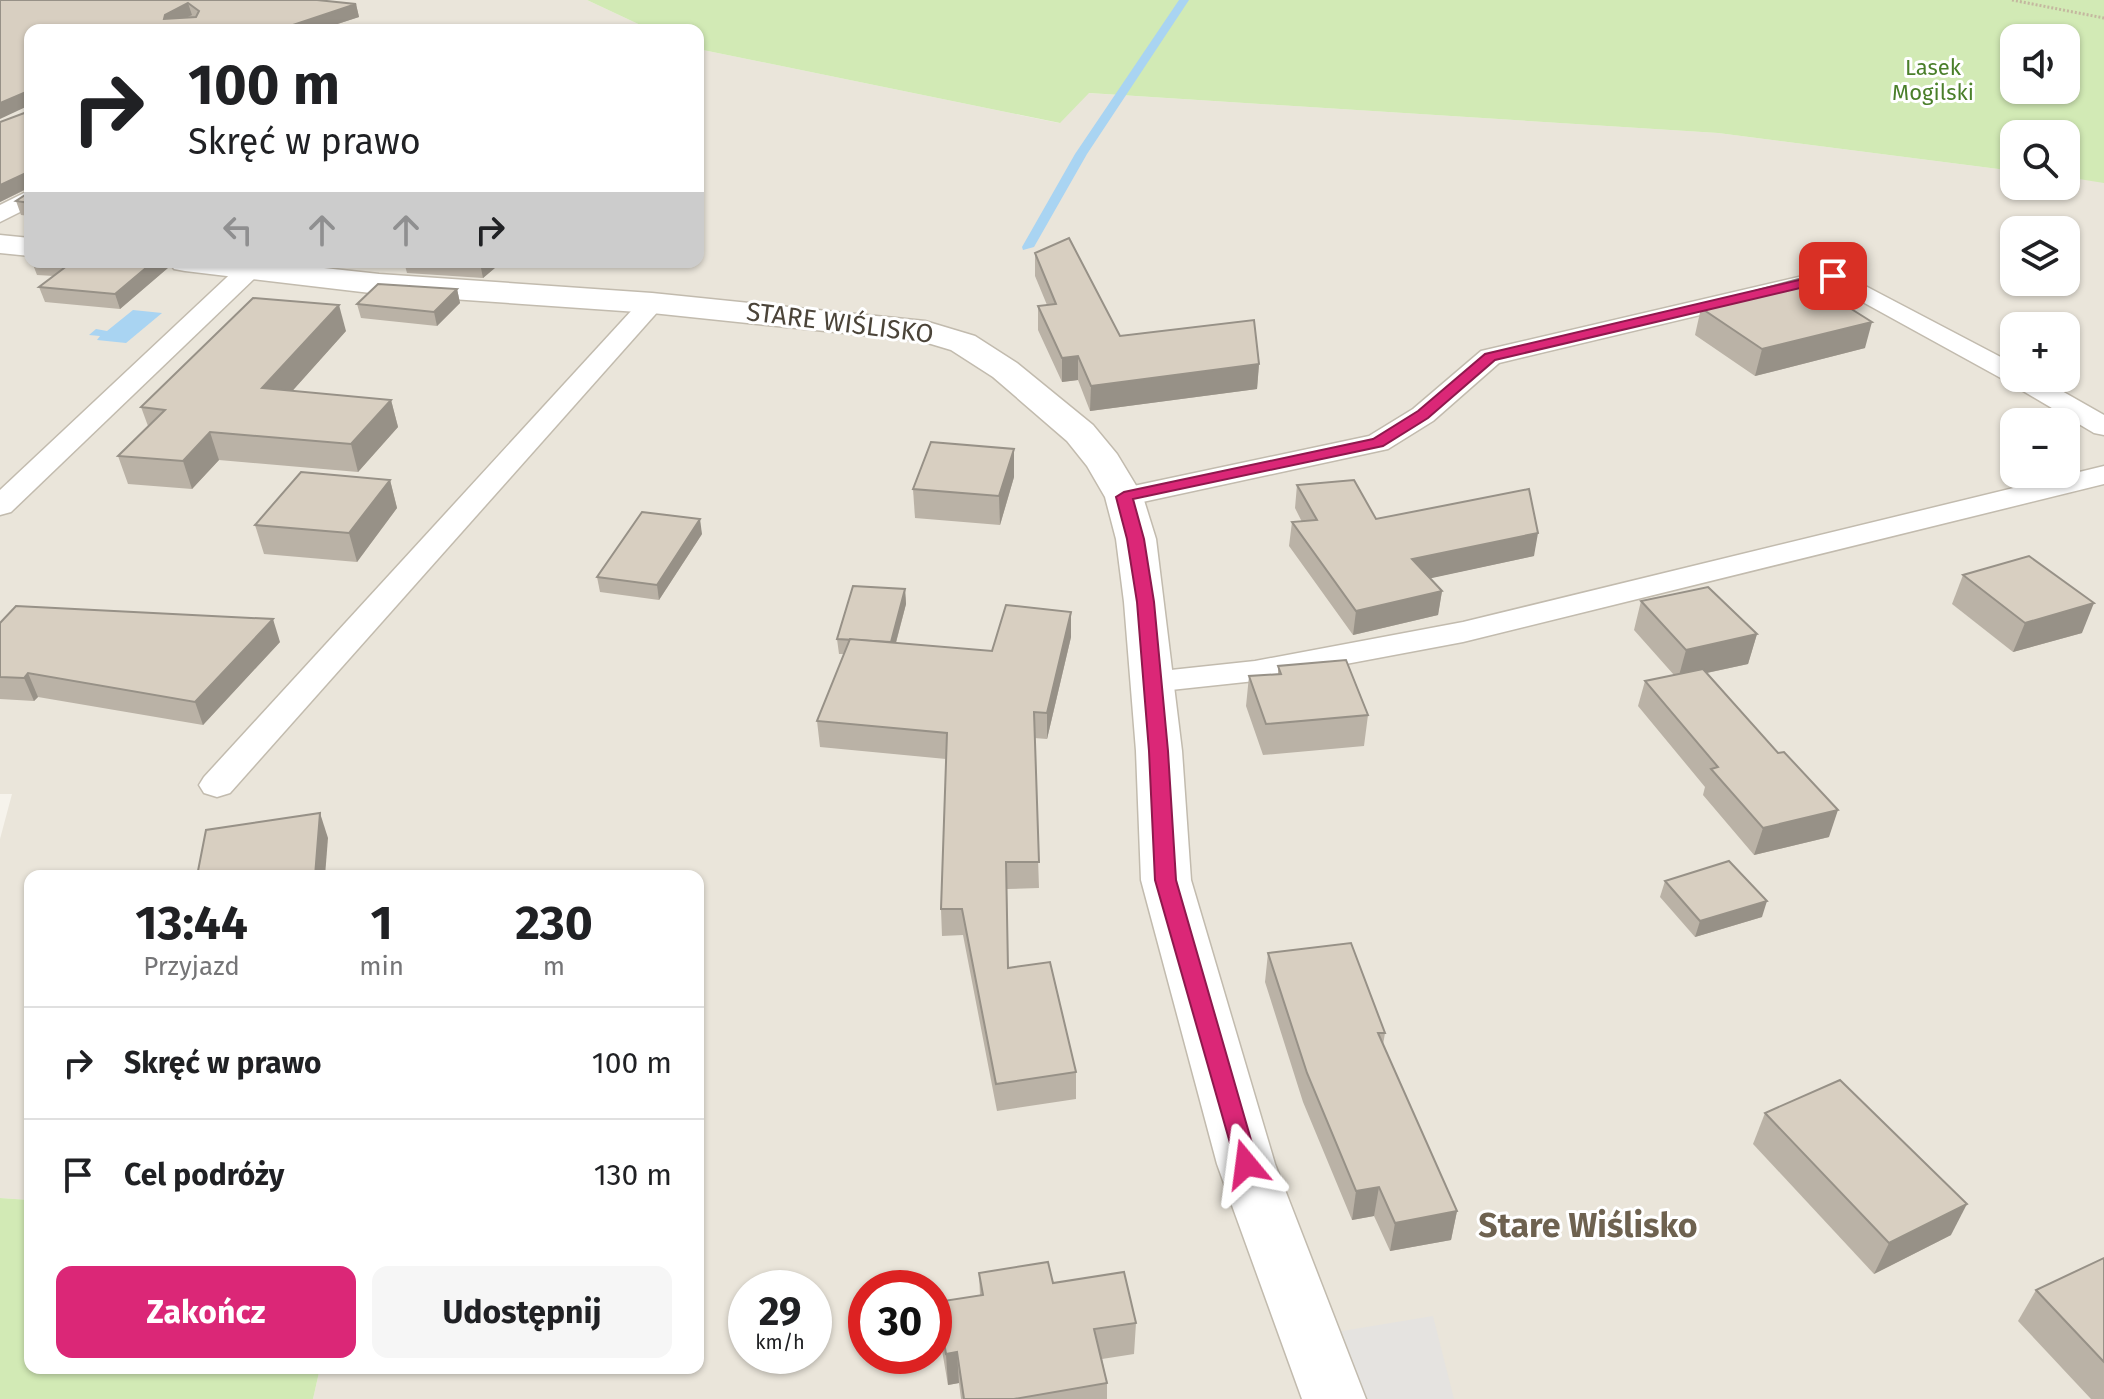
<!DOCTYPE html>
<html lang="pl">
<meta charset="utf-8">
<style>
:root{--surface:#fff;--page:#f6f6f6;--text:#202124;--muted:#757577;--line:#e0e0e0;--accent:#db2777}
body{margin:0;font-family:"Fira Sans",sans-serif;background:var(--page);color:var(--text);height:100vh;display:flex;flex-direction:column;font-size:30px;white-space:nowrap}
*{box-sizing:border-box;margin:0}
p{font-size:26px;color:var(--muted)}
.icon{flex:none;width:44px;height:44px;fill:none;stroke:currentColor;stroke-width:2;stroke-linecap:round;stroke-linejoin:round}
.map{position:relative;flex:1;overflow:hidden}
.side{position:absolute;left:24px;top:870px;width:680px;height:504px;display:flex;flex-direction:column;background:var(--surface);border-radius:16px;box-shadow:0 2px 6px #0004}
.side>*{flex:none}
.guide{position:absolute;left:24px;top:24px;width:680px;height:244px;border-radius:16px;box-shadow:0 2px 6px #0004;background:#fff;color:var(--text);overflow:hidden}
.buttons{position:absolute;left:2000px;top:24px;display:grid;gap:16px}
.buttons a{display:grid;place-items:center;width:80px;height:80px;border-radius:16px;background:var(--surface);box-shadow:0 2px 6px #0004;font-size:40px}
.speed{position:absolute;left:728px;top:1270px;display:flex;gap:16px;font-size:40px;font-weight:700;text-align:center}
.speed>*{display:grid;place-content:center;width:104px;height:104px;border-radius:50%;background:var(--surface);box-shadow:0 2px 6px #0004;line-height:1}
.speed small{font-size:20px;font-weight:400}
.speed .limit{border:12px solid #d22;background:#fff;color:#111}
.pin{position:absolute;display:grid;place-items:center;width:68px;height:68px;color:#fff;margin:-34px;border-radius:16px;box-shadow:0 4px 12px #0006}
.me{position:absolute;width:88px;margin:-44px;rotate:344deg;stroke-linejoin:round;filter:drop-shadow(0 0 6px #0008)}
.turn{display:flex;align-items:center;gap:28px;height:168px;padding:0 32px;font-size:36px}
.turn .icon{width:104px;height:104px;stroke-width:2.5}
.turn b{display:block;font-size:56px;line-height:68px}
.lanes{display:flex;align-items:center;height:76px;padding:0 32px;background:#0003;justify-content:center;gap:40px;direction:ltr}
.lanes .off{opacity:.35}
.eta{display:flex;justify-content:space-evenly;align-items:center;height:136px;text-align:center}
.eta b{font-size:48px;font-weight:700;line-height:56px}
.action{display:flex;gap:16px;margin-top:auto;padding:16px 32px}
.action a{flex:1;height:92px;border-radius:16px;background:var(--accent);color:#fff;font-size:32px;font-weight:700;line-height:92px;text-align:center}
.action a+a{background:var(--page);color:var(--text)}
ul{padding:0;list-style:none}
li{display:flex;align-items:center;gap:24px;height:112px;padding:0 32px;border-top:2px solid var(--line)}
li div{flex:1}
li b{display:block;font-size:30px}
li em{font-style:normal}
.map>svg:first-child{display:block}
</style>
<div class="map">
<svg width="2104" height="1399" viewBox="0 0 2104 1399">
<rect width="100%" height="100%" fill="#f6f3ec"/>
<path fill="#eae5da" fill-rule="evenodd" d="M0 0H587L651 30H30V262H698V49L1059 123 1088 93 1718 133 2014 171V186H2066V177L2104 182V1399H313L320 1368H698V876H30V1200L0 1198V839L12 794H0ZM2014 230H2066V282H2014ZM2014 326H2066V378H2014ZM2014 422H2066V474H2014ZM746 1288H814V1356H746ZM866 1288H934V1356H866Z"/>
<g fill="#d2eab5" fill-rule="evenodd">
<path d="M587 0H2104V183L2066 177V134H2014V171L1718 133 1089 93 1060 123 698 49V30H651ZM2014 38H2066V90H2014Z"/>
<polygon points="0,1198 30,1200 30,1368 320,1368 313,1399 0,1399"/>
</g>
<polygon fill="#e5e3e0" points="1433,1316 1454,1399 1362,1399 1336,1332"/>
<polygon fill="#a9d4f2" points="133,310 162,313 126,343 97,340 100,336 89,335 96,329 107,331"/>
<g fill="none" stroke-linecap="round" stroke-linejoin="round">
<polygon fill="#a9d4f2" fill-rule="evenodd" points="1179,0 1189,0 1087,154 1034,247 1023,250 1022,247 1075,154"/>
<defs>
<g id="service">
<polygon points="30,190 30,207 0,222 0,205"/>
<polygon points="251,262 259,264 262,269 259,274 11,512 0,515 0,490 241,264"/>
<polygon points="1833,269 2014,364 2014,378 2039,378 2104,415 2104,435 2094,433 2008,382 1830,284 1499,363 1433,421 1388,449 1124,506 1114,503 1109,497 1114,491 1124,488 1369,436 1413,409 1481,351"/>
<polygon points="652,295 661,298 665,303 661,308 230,793 217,797 204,793 199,785 204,777 643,298"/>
<polygon points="2104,466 2104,484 1463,642 1255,681 1152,692 1140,689 1135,682 1140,675 1152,672 1255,661 1463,622"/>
</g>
<g id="minor">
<polygon points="0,235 30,238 30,256 0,253"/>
<polygon points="169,262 269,262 379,274 652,293 925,321 975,336 1017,363 1093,425 1117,454 1143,497 1156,539 1182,751 1191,880 1275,1164 1366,1399 1302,1399 1217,1164 1141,880 1136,751 1124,602 1116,539 1105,497 1087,466 1067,441 993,377 951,350 921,341 652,313 379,294 185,271 174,269"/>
</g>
</defs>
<use href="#service" stroke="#c2bbae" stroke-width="3"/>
<use href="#minor" stroke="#c2bbae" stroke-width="3"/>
<polyline stroke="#c4b79f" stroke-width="3" stroke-dasharray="2 2" stroke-linecap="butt" points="2012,0 2104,18"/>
<use href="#service" fill="#fff" fill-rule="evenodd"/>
<use href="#minor" fill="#fff" fill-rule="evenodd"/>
</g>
<g fill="#bab2a6">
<polygon points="0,0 356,4 359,17 319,30 30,30 30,216 21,215 16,201 28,193 27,189 0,202 27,112 26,107"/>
<polygon points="1035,253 1120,336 1259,364 1257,389 1090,411 1078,380 1062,382 1038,330 1038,306 1047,305 1035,276"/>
<polygon points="32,262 168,262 169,267 120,309 45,302 39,287 54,276 37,275"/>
<polygon points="404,262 502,262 483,278 407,273"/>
<polygon points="457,289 460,303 437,326 361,318 357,304"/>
<polygon points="1740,295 1865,348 1755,376 1695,335 1701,308 1738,299"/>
<polygon points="346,331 292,391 391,400 398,427 358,472 219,460 192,489 128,484 118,456 148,426 141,407"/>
<polygon points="1014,477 1000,525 915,518 913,489"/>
<polygon points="390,480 397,508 357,562 264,554 255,525"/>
<polygon points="1297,485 1376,519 1534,556 1430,578 1442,591 1438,615 1353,635 1289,546 1292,522 1302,522 1295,508"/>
<polygon points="702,534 659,600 600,592 597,577"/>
<polygon points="1963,575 2082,633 2013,652 1952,604"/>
<polygon points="905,589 906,604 896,643 992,651 1071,612 1071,637 1047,739 1034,738 1039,888 1007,889 1008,968 1076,1072 1076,1099 997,1111 963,935 942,936 941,909 946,759 820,747 817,721 844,654 839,654 837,639"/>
<polygon points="1641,601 1757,634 1748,664 1707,673 1829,837 1754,855 1703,795 1705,787 1638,706 1645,681 1674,675 1634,630"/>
<polygon points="0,623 280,642 203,725 38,697 34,701 0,699"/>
<polygon points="1278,666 1368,715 1364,746 1263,755 1246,706 1249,676 1278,674"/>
<polygon points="1665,881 1762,917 1695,937 1660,897"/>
<polygon points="1268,953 1385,1033 1383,1045 1457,1211 1451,1240 1390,1251 1374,1216 1352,1220 1303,1102 1265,982"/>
<polygon points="1765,1113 1951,1235 1874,1274 1753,1144"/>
<polygon points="2104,1259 2104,1399 2091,1399 2018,1321 2036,1290"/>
<polygon points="979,1273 1053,1283 1136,1323 1134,1354 1102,1359 1107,1383 1107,1399 961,1399 959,1383 948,1385 939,1333 937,1302 980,1296"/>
</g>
<g fill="#979187">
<polygon points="188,3 192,15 168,27 164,19 165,15"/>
<polygon points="356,4 359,17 319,30 278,30"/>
<polygon points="26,92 30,105 0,119 0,103"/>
<polygon points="26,173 30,187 0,202 0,185"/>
<polygon points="153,262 167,262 169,267 120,309 115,294"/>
<polygon points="482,262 502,262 483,278 480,263"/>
<polygon points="457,289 460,303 437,326 434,312"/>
<polygon points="339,305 346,331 270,416 262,388"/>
<polygon points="1872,322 1865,348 1755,376 1762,349"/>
<polygon points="1078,356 1078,380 1062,382 1062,358"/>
<polygon points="1259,364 1257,389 1090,411 1091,386"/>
<polygon points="391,400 398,427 358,472 351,444"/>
<polygon points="210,432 219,460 192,489 183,461"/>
<polygon points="1014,449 1014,477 1000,525 999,496"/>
<polygon points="390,480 397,508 357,562 349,533"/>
<polygon points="700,519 702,534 659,600 657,585"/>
<polygon points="1538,533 1534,556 1409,583 1412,559"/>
<polygon points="905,589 906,604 892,657 891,642"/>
<polygon points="1442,591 1438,615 1353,635 1356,611"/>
<polygon points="2094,603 2082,633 2013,652 2025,623"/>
<polygon points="1071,612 1071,637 1047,739 1047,713"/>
<polygon points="273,619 280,642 203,725 195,702"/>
<polygon points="1757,634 1748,664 1678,679 1686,650"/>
<polygon points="28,673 38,697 34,701 24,678"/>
<polygon points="1838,810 1829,837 1754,855 1763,828"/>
<polygon points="320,813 328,838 325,876 315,876"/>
<polygon points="1767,901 1762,917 1695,937 1700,921"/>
<polygon points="1379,1187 1374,1216 1352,1220 1356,1191"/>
<polygon points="1967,1204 1951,1235 1874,1274 1889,1243"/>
<polygon points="1457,1211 1451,1240 1390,1251 1395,1223"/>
<polygon points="957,1352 959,1383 948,1385 946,1354"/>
</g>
<g fill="#d8cfc1" stroke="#979187" stroke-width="2" fill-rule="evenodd">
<path d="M0 0H317L356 4 278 30H30V203L16 201 28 193 26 173 0 185V122L27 112 26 92 0 103ZM188 3 199 11 196 17 164 19 165 15Z"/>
<polygon points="1069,238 1120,336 1254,320 1259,364 1091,386 1078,356 1062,358 1038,306 1056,304 1035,253"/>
<polygon points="68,262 153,262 115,294 39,287 72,262"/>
<polygon points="1802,278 1872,322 1762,349 1701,308 1744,298 1740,295"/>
<polygon points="378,284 457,289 434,312 357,304"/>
<polygon points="253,298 339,305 262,388 391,400 351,444 210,432 183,461 118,456 165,410 141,407"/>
<polygon points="931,442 1014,449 999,496 913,489"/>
<polygon points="301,472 390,480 349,533 255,525"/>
<polygon points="1354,480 1376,519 1529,489 1538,533 1412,559 1442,591 1356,611 1292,522 1317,520 1297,485"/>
<polygon points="642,512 700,519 657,585 597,577"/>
<polygon points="2029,556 2094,603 2025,623 1963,575"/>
<polygon points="853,586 905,589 891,642 837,639"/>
<polygon points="1708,587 1757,634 1686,650 1641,601"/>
<polygon points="1006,605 1071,612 1047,713 1034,712 1039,862 1006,862 1008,968 1050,962 1076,1072 996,1084 962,909 941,909 947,733 817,721 850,639 992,651"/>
<polygon points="16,606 273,619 195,702 28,673 24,678 0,677 0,623"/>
<polygon points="1346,660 1368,715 1266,724 1249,676 1281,674 1278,666"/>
<polygon points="1703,669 1778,753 1784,752 1838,810 1763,828 1711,769 1718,767 1645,681"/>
<polygon points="320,813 315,876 197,876 206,830"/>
<polygon points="1729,861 1767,901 1700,921 1665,881"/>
<polygon points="1351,943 1385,1033 1378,1033 1457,1211 1395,1223 1379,1187 1356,1191 1307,1073 1268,953"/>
<polygon points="1840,1080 1967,1204 1889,1243 1765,1113"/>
<polygon points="2104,1258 2104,1362 2036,1290"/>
<polygon points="1048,1262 1053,1283 1124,1272 1136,1323 1094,1329 1107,1383 1014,1399 964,1399 957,1352 946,1354 937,1302 983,1295 979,1273"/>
</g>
<polygon fill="#db2777" stroke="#8e194d" stroke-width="2" points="1833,272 1840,276 1838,279 1495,360 1428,418 1383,446 1133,499 1144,539 1154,602 1168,751 1176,880 1258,1164 1254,1171 1246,1174 1238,1171 1155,880 1149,751 1137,602 1127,539 1116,497 1124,492 1373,439 1418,411 1485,354"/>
<g text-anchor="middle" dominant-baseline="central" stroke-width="6" stroke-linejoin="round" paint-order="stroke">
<g font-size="22" fill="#4a7f2a" stroke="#fff">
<text x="1933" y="67">Lasek<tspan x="1933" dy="25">Mogilski</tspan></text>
</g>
<g font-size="26" fill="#4b4439" stroke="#fff">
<text transform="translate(840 323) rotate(7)">STARE WIŚLISKO</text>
</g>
<g font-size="34" font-weight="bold" fill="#6e6250" stroke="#fff">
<text x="1588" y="1225">Stare Wiślisko</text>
</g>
</g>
</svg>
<div class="buttons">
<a><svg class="icon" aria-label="sound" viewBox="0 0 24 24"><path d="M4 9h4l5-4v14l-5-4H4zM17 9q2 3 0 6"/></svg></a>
<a><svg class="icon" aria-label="search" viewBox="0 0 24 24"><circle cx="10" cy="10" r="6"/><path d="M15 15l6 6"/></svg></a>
<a><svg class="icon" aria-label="layers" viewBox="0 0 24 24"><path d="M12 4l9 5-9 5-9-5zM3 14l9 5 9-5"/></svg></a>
<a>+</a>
<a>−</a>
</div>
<div class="speed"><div>29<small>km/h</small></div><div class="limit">30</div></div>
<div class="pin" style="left:1833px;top:276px;background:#d93025"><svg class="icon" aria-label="arrive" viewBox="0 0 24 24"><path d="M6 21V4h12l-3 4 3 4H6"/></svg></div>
<svg class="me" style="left:1246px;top:1164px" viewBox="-20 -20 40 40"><path d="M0-17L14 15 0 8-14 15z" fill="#db2777" stroke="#fff" stroke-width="4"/></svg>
<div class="guide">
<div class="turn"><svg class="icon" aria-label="right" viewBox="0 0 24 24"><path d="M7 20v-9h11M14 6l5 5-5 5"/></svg><div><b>100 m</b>Skręć w prawo</div></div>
<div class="lanes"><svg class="icon off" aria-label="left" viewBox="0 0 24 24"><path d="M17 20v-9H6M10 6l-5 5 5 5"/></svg><svg class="icon off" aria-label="ahead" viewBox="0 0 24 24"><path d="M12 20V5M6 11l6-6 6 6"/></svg><svg class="icon off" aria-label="ahead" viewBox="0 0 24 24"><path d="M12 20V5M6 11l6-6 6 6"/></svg><svg class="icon" aria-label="right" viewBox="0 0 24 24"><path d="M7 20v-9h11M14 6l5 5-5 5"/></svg></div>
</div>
<section class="side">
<div class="eta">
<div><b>13:44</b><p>Przyjazd</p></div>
<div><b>1</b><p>min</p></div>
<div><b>230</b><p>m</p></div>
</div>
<ul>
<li><svg class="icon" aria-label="right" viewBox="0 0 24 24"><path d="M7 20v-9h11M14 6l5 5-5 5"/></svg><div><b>Skręć w prawo</b></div><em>100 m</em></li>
<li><svg class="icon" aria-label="arrive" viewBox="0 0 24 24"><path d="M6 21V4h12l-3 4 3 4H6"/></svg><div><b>Cel podróży</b></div><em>130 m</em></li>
</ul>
<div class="action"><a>Zakończ</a><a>Udostępnij</a></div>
</section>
</div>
